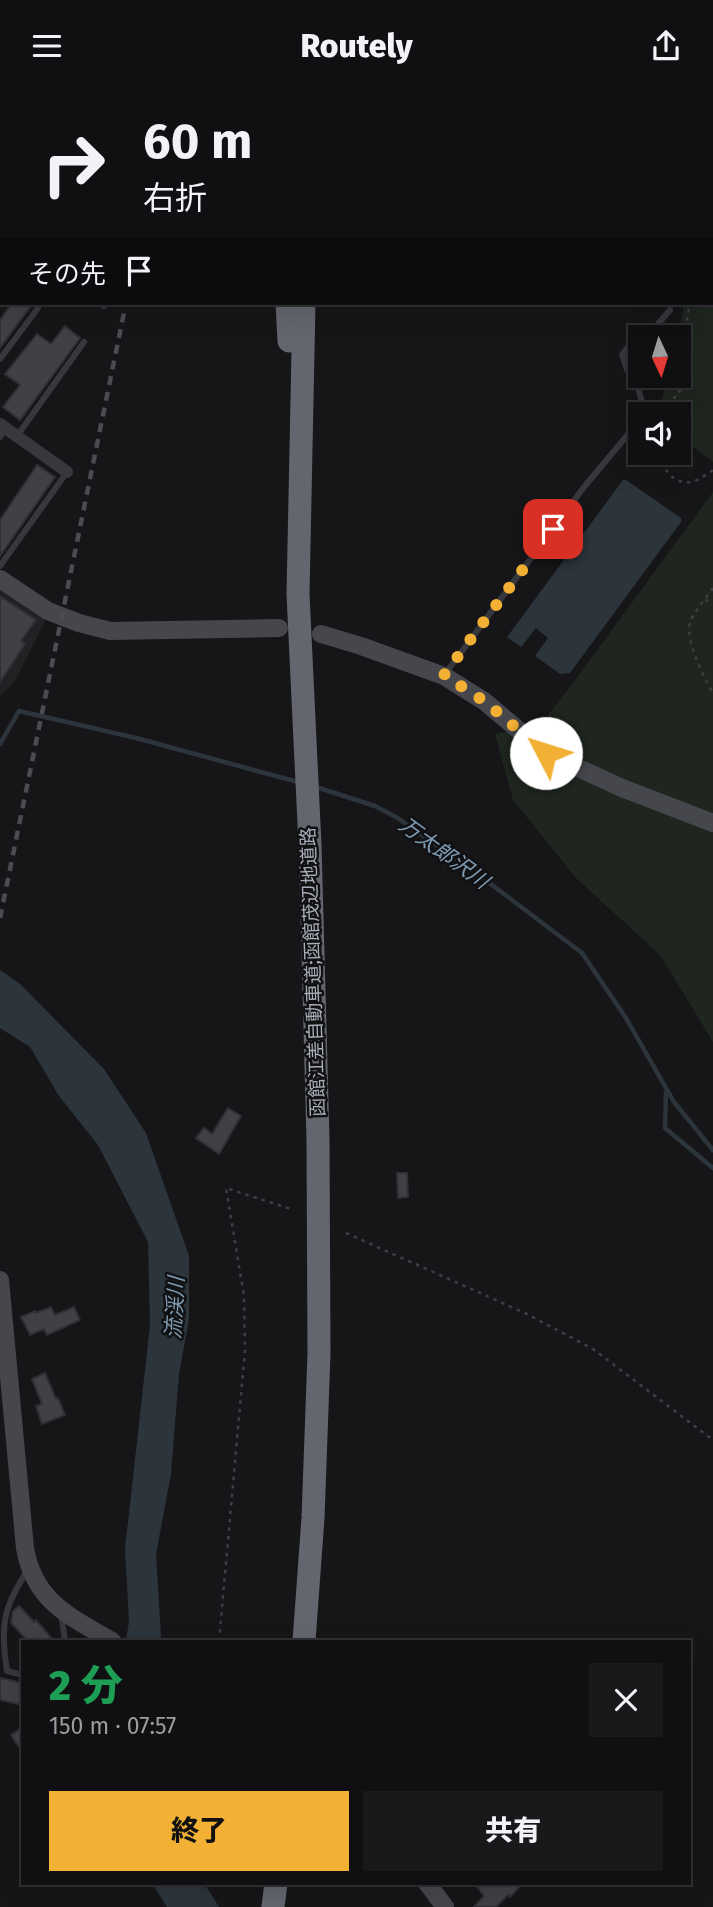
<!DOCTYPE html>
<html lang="ja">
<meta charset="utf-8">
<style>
:root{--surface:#101012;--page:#19191b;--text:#f1f3f6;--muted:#9c9d9f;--line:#303032;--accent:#f2b134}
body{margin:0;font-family:"Fira Sans","Noto Sans JP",sans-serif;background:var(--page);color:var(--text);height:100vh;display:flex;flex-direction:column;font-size:26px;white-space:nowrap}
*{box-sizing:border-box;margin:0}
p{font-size:23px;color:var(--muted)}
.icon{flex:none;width:38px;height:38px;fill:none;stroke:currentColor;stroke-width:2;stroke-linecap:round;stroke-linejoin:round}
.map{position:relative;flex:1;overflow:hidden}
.drawer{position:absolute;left:21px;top:1549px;width:670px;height:245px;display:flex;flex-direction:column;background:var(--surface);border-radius:0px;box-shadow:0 7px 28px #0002,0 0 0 2px var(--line)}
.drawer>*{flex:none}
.top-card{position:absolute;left:0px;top:0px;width:714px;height:214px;box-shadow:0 7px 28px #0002,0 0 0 2px var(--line);background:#101012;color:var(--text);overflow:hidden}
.needle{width:46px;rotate:176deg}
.controls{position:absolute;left:628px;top:234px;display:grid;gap:14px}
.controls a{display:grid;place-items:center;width:63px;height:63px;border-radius:0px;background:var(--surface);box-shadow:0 7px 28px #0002,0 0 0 2px var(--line);font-size:35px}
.pin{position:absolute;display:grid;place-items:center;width:60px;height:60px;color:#fff;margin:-30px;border-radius:14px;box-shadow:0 4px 10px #0006}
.me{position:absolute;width:77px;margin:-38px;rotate:310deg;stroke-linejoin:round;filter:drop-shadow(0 0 5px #0008)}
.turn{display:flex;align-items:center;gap:24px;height:147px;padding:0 28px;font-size:32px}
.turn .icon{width:91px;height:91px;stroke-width:2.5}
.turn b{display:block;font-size:49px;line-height:60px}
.then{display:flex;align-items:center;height:66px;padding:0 28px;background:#0003;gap:14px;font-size:26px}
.round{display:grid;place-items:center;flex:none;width:74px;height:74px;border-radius:0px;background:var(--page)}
.head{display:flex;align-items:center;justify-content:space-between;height:119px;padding:0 28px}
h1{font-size:42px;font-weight:800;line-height:52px;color:#1e9e55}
.button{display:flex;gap:14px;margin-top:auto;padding:14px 28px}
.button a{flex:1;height:80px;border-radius:0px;background:var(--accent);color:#111;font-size:28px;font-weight:800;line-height:80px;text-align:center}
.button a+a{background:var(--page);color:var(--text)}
header{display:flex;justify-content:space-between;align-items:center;height:91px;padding:0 28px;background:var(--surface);font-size:32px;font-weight:800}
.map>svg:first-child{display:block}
</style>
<header><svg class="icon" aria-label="menu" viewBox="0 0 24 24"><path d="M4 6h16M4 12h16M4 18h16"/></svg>Routely<svg class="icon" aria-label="share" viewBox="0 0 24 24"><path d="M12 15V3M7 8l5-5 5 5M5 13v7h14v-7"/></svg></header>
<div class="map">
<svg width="713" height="1816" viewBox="0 0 713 1816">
<rect width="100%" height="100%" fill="#161618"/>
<polygon fill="#222225" points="0,498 46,528 14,592 0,605"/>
<g fill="#1e261f">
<polygon points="713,165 713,371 679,345 679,324 658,324 668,285 679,285 678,247 684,212 712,212"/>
<polygon points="713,401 713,951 660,864 576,787 513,709 495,643 541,633 570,596"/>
</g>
<g fill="#2c353c">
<polygon points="618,0 713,0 712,126 712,2 614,2"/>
<polygon points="623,389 626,389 681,427 681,431 570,582 560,583 535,565 548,547 536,537 521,556 507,546"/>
<polygon points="0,879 19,892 104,978 146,1042 189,1165 189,1228 179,1283 171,1383 156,1463 161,1545 160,1550 126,1550 129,1530 125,1458 150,1234 148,1151 98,1054 59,1005 30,956 0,937"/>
<polygon points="152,1792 204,1792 219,1816 167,1816"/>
</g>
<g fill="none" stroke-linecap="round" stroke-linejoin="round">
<g stroke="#2c353c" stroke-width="4.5">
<polyline points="99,212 104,216"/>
<polyline points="0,653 19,620 136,647 298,691"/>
<polyline points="313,695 375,715 396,726 475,781 582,862 626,927 674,1011 713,1059"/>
<polyline points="666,1002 665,1037 713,1077"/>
</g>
</g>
<g fill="#404145" stroke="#303034" stroke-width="2">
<polygon points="12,212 33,212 0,257 0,229"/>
<polygon points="65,235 80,247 20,329 3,316 20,294 5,283 37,243 51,253"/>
<polygon points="37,374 55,386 0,465 0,429"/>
<polygon points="0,505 36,529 21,550 25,553 0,591"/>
<polygon points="228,1017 241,1025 219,1063 196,1047 204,1037 212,1043"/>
<polygon points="397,1082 407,1082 408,1106 398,1107"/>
<polygon points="51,1216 55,1224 74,1216 80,1229 47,1244 44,1238 30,1244 21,1226 35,1220 36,1222"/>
<polygon points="45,1282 56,1308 58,1307 65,1324 42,1333 36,1315 42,1313 32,1288"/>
<polygon points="19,1515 34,1531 36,1529 54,1550 28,1550 11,1532 13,1520"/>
<polygon points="0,1587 23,1592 23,1614 0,1609"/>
<polygon points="23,1636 23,1662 11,1644"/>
<polygon points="474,1792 523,1792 510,1806 508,1804 496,1816 474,1816 484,1805"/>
</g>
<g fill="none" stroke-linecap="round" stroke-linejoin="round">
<g stroke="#3d3f44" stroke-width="2.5" stroke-dasharray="3.5 5" stroke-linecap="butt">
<polyline points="570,2 572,0"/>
<path d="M668 324C670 305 682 301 689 286 696 274 686 267 685 256 683 240 689 227 689 212"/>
<path d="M663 362C662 380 673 393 692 391 699 389 707 383 713 379"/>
<path d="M713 497C706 507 696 518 691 529 683 546 704 587 713 602"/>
<polyline points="705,509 713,511"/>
<polyline points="346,1142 527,1223 593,1258 713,1349"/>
<polyline points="219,1550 245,1259 244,1205 226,1097 294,1119"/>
</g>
<g stroke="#37383d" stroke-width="6">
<polyline points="40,0 41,2"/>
<polyline points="0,268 38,217"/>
<polyline points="17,345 84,251"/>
<polyline points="0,346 6,337"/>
<polyline points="0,475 67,381"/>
<polyline points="445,583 584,396 635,335 642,311 638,297 627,278 622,264 630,253 651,241 670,219"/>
<polyline points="61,1522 65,1550"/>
<path d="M23 1584 7 1580C0 1535 3 1516 28 1479"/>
</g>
<polyline stroke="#37383d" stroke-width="12" points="0,333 67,381"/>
<g stroke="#45474d" stroke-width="18">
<polyline points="0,488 48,520 79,532 110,540 279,537"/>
<polyline points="321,543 361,555 444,585 484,610 546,662 622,697 713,732"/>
<path d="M0 1189 25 1457C34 1510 69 1525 112 1550"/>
<polyline points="427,1792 445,1816"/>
</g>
<g stroke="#63666e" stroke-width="23">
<polyline points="294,2 294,0"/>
<polyline points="316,2 317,0"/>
<polyline points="338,2 339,0"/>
<polyline points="287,212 289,250"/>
<polyline points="304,1550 313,1427 319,1262 318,1048 310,754 298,503 304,212"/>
<polyline points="273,1816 276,1792"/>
</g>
<g stroke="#4a4c52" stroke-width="4.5" stroke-dasharray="9 7" stroke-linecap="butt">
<polyline points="164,2 165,0"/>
<polyline points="0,827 126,212"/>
</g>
</g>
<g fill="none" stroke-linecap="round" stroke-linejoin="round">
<polyline stroke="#f2b134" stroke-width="12" stroke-dasharray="0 21.6" points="546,662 484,610 444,584 553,438"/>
</g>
<g text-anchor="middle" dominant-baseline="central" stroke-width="5" stroke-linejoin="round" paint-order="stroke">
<g font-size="19" fill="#a8adb8" stroke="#111113">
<text transform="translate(313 881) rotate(-92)">函館江差自動車道;函館茂辺地道路</text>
</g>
<g font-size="21" font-style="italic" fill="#7f9bb3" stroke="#111113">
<text transform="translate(444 762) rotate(36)">万太郎沢川</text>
<text transform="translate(175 1217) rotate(-87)">流渓川</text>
</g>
</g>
</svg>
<div class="controls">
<a><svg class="needle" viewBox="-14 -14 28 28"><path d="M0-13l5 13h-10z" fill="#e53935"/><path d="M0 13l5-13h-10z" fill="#9c9d9f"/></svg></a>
<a><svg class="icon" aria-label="sound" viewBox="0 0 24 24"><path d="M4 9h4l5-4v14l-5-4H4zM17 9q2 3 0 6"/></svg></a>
</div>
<div class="pin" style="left:553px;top:438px;background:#d93025"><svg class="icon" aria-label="arrive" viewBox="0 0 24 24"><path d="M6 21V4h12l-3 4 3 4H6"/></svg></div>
<svg class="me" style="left:546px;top:662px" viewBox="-20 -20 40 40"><circle r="19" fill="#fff"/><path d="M0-13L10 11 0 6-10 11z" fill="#f2b134"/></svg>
<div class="top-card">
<div class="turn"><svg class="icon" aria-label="right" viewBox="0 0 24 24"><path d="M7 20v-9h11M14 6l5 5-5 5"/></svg><div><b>60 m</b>右折</div></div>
<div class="then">その先<svg class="icon" aria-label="arrive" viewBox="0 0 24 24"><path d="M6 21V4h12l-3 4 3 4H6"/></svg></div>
</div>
<section class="drawer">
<div class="head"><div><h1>2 分</h1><p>150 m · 07:57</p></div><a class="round"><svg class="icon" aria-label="close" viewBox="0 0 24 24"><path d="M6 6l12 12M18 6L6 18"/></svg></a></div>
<div class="button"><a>終了</a><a>共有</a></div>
</section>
</div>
